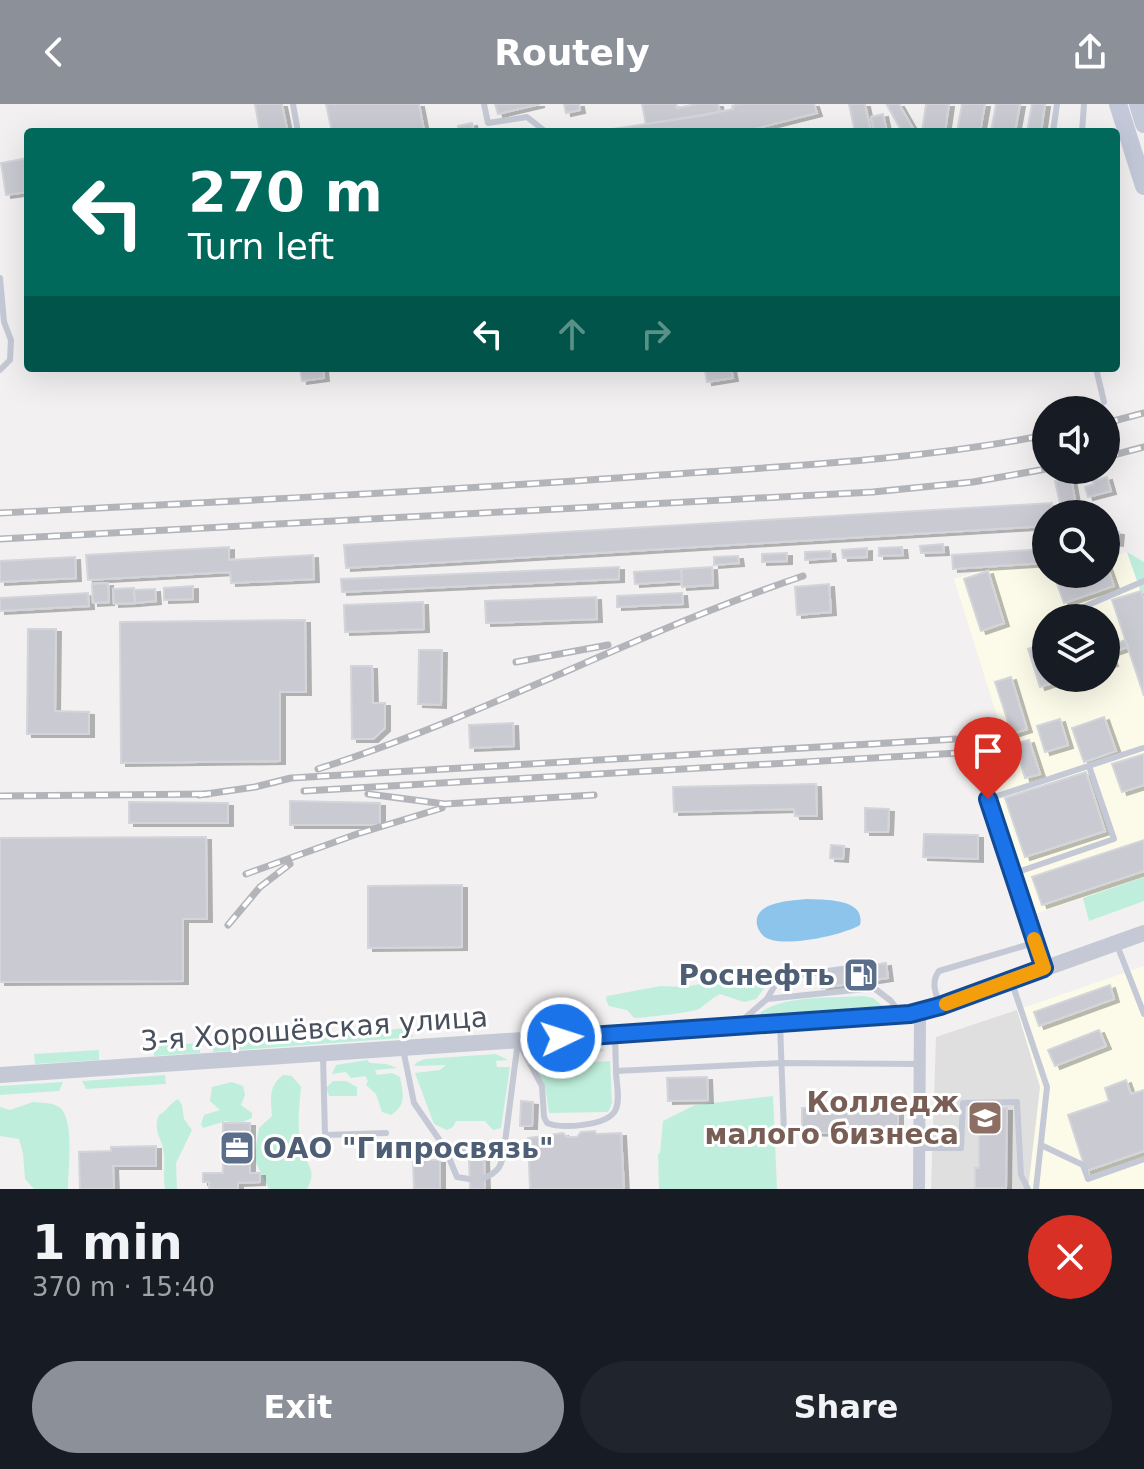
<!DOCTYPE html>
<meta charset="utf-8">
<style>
:root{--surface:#171b24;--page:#20242c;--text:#f1f3f6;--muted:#9ea1a6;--accent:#8c9099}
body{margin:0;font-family:"DejaVu Sans",sans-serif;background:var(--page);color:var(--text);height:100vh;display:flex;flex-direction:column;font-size:30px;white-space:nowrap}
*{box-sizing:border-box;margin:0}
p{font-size:26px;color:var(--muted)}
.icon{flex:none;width:44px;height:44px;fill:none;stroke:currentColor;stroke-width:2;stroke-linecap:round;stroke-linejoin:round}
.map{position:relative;height:1085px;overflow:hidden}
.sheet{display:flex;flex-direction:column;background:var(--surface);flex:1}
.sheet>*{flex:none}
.top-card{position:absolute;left:24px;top:24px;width:1096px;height:244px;border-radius:8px;box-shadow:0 8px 32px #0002;background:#00695c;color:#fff;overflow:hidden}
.controls{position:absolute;left:1032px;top:292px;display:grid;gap:16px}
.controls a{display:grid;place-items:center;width:88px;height:88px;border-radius:50%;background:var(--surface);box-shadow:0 8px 32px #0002;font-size:40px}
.pin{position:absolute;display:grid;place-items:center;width:68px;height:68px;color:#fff;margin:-82px -34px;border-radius:50% 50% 50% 0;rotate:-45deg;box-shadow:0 0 8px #0007}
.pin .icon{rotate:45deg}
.me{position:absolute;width:88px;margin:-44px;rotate:86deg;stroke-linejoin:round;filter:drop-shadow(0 0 6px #0008)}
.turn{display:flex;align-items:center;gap:28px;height:168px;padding:0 32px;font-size:36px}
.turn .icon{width:104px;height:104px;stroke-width:2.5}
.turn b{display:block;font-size:56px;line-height:68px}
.lanes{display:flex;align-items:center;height:76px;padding:0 32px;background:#0003;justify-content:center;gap:40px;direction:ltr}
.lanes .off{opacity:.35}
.round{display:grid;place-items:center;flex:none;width:84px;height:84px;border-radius:42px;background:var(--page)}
.overview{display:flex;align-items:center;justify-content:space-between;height:136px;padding:0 32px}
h1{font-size:48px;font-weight:600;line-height:60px}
.primary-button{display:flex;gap:16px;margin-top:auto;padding:16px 32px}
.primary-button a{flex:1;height:92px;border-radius:48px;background:var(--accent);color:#fff;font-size:32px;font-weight:600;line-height:92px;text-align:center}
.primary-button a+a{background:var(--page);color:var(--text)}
header{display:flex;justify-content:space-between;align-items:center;height:104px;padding:0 32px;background:var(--accent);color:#fff;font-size:36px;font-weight:600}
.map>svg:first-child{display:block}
</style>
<header><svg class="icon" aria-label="back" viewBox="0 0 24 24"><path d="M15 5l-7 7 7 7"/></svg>Routely<svg class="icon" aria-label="share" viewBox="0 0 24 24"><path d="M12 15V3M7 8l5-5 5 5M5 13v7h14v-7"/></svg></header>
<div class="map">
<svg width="1144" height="1085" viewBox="0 0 1144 1085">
<defs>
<filter id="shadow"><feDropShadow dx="5" dy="3" stdDeviation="0" flood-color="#0004"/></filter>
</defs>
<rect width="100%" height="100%" fill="#f2f0f0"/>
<g fill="#fcfbea" fill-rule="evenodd">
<path d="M1127 448 1144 497V773L1023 814 983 692 1016 672 954 475 989 464 1046 461V470H1106V454ZM1046 514H1106V574H1046Z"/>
<polygon points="1144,862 1144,1085 1028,1085 1040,983 1017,906"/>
</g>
<polygon fill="#e0dfdf" points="1017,906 1040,983 1028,1085 931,1085 936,933"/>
<g fill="#bfefdc">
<polygon points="1127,448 1144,458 1144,497"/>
<polygon points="1144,773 1144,797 1089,817 1083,794"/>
<path d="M757 869 767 874 766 882 756 895 744 898 720 890C712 894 706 900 699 905 694 908 642 914 634 914L627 906 609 902 606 896 607 892 661 882 685 883Z"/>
<path d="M864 892 873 894 883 902 763 912 760 909C782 891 836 894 864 892Z"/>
<polygon points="410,924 413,933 213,948 213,939"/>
<polygon points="200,939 200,949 154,952 154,942"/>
<polygon points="593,941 605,946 600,948 534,953 543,945"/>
<polygon points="99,946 99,956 35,960 34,950"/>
<polygon points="496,950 508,956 496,957 497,963 510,963 501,1024 493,1026 485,1017 456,1017 453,1023 447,1026 434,1020 415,969 440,966 446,961 414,962 417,958 425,955"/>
<path d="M367 956 370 959 386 960 397 964 375 966 377 971 392 969 400 973C403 990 407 1001 391 1011L382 1008 376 990 366 981 368 977 365 972 351 974 346 968 332 970 336 961Z"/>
<polygon points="610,957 612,999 608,1008 549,1009 545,981 535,962"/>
<polygon points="165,971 166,980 86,985 82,977"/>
<path d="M283 971 292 972 301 983C299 1003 297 1022 301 1042 304 1059 319 1065 307 1085H269L255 1057V1047L259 1024 272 1012C271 994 268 983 283 971Z"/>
<polygon points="333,977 346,977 357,983 357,992 329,992 326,984"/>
<polygon points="63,978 59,987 0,991 0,982"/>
<polygon points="232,978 243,982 245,991 241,1001 252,1009 252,1014 238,1020 226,1017 203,1024 201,1020 204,1011 220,1006 210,997 212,983"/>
<polygon points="773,992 777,1085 659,1085 658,1050 660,1049 663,1017 695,1001"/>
<path d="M178 995 182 1001 184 1015 192 1026 176 1059 177 1085H165C163 1073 165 1062 164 1050 163 1035 152 1027 159 1011 167 1007 170 999 178 995Z"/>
<path d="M33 998C41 999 52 998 59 1003 75 1013 68 1067 68 1085H34L25 1075 23 1049 19 1035 0 1032V1003L10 1006Z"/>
</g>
<path fill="#8dc4eb" d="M807 795C825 796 866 794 860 821 843 831 788 843 769 835 763 833 759 828 757 821 753 797 791 797 807 795Z"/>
<g fill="#cacbd2" stroke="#d4d5db" stroke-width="2" filter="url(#shadow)">
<polygon points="255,0 282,0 287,25 260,28"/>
<polygon points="326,0 419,0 424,26 332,28"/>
<polygon points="495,0 540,0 498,10"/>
<polygon points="564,0 579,0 580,6 566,9"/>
<polygon points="642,0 676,0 677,4 697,0 718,0 720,8 646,20"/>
<polygon points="739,0 814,0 817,9 742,28 593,28 700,12 733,5 732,2"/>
<polygon points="849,0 865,0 871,28 855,28"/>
<polygon points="890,0 899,0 915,28 902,28 887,1"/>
<polygon points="926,0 949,0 945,28 922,28"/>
<polygon points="962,0 985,0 980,28 957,28"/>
<polygon points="996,0 1020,0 1015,28 991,28"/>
<polygon points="1032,0 1045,0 1041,28 1027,28"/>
<polygon points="883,10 887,28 874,28 871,13"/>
<polygon points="472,19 474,28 459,28 458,22"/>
<polygon points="28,54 28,88 6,91 1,59"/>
<polygon points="300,264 323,264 324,274 302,277"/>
<polygon points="731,264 733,274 707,278 705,266"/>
<polygon points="1107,373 1111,387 1088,393 1085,383 1094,380 1093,377"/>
<polygon points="1071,374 1076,401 1061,404 1055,377"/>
<polygon points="1052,399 1052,410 1046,410 1046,422 346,464 344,441"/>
<polygon points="1106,426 1119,428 1118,439 1106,438"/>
<polygon points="943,440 944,448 921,449 920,442"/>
<polygon points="229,443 229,456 313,451 314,475 231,479 230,468 88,476 86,451"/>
<polygon points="902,443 903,451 879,452 879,444"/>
<polygon points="867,444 867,453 843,454 842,446"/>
<polygon points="1046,445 1046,459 953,465 952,451"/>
<polygon points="830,447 831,454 805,456 805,448"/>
<polygon points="787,449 787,457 762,458 762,450"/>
<polygon points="738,452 739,459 714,461 714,453"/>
<polygon points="75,453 76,474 0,478 0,457"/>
<polygon points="1106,459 1114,482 1064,499 1055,474 1067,470 1106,470"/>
<polygon points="619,463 619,475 342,488 341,475"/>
<polygon points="712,463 713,481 682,483 681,465"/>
<polygon points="681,465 682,477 635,480 634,468"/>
<polygon points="988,467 1004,519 981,527 964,475"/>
<polygon points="108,479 109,498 93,499 92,480"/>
<polygon points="829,480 831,508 797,511 795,483"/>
<polygon points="193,482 193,495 164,496 164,484"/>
<polygon points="134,484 135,499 114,500 113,485"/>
<polygon points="155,485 156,497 135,499 134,486"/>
<polygon points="1141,487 1144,496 1144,592 1112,496"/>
<polygon points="88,489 89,502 0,507 0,494"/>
<polygon points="682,489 683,500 617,503 617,492"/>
<polygon points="596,493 597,515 486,519 485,497"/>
<polygon points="423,498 424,525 345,528 344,501"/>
<polygon points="305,516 306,588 280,588 280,657 121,659 120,518"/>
<polygon points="28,525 56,525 55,607 89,608 89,630 27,630"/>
<polygon points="1125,536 1128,543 1110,549 1108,543"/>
<polygon points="1106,537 1113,559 1106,561"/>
<polygon points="1046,539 1046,574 1068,574 1040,583 1028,545"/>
<polygon points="419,546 442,546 441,601 418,600"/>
<polygon points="351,562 372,562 373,599 385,599 385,624 373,635 352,635"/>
<polygon points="1011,573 1027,625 1012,630 995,578"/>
<polygon points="1104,613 1116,647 1084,658 1072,624"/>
<polygon points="1060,615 1068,641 1045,648 1037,622"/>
<polygon points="513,619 514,642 470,644 469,621"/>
<polygon points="1029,636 1040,670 1025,674 1015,640"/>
<polygon points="1144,650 1144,681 1122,688 1112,660"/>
<polygon points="1086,668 1105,727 1025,753 1005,694"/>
<polygon points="816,680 817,712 795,712 794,705 674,708 673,683"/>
<polygon points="290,697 380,699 380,721 290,721"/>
<polygon points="129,698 228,699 228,719 129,719"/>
<polygon points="865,704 889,705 888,728 865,728"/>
<polygon points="924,730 978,731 978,755 923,753"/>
<polygon points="206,733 207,815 183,815 183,877 0,878 0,734"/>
<polygon points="1144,736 1144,767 1042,801 1032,773"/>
<polygon points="831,741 844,742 843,755 830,754"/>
<polygon points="462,781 462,843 368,844 368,782"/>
<polygon points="886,859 888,874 822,884 820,869"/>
<polygon points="1110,881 1114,895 1039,922 1034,908"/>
<polygon points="1099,926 1106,942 1055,962 1048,946"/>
<polygon points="707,973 708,996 668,997 667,974"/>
<polygon points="1126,976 1131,990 1144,986 1144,1047 1086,1067 1068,1011 1109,997 1105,984"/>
<polygon points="521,997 533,998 532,1022 520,1022"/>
<polygon points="976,1003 1007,1004 1006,1084 975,1084 975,1064 979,1064 979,1025 976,1025"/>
<polygon points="802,1004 898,1007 898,1031 802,1028"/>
<polygon points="223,1019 250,1019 250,1069 260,1069 260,1078 238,1079 238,1085 209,1085 209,1078 203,1078 203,1069 223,1069"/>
<polygon points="595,1027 596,1030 621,1029 624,1085 530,1085 528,1034 563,1029 567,1033 577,1033 581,1028"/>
<polygon points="156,1042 156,1062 113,1062 114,1085 80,1085 79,1048 111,1047 111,1043"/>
<polygon points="469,1053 484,1053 485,1085 470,1085"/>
<polygon points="413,1056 440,1056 440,1085 414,1085"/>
</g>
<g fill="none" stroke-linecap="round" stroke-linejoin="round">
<g stroke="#c4c9d5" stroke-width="6">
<polyline points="293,0 298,28"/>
<polyline points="484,0 488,19 527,13 546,28"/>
<polyline points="1053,28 1057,0"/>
<polyline points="1082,28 1084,0"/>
<polyline points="0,174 4,218 11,236 10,256 0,266"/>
<polyline points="1096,264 1104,298"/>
<polyline points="1058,514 1144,477"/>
<polyline points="1012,770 988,695 1143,644"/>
<polyline points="1117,841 1144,910"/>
<polyline points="1037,845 1012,770 1114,735 1089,662"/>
<polyline points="1012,879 1047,983 1036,1085"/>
<polyline points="767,895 779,874 849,864"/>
<path d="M939 899C935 887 931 878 939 867L1027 841H1034L1043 863"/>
<polyline points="744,918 746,913 767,895 874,884 891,897 899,908"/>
<polyline points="780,920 784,1028"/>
<polyline points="615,931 616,967 781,959 920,960"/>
<path d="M403 945 414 999 445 1044 504 1046 518 937 542 982 544 1013 547 1019C562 1025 606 1022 615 1007 621 997 616 978 616 967"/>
<polyline points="323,952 325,1031 386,1029"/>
<polyline points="1041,1041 1083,1061 1088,1075 1144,1055"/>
<polyline points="445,1044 457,1073 469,1075"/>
<polyline points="919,1044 961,1044 963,999 1017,998 1021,1071 1028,1085"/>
<path d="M484 1074C499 1068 502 1061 504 1046"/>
</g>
<polyline stroke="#c4c9d5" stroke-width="12" points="919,1085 920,908"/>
<polyline stroke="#c4c9d5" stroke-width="16" points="0,971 910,910 940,902 1144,829"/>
<g stroke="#c3c9d8" stroke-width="18">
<polyline points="1118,0 1144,82"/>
<polyline points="1138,0 1144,20"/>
</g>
<defs>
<g id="rail">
<polyline points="1106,319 1144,309"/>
<polyline points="1106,353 1144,343"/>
<path d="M0 409C220 398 440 387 660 371 789 362 919 356 1046 331"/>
<polyline points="0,435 873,388 973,378 1046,365"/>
<polyline points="516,558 608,541"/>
<path d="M318 665C484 612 638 528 803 472"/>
<polyline points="304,687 959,649"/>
<polyline points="368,690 445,700 594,691"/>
<polyline points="199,691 255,683 291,674 956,635"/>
<polyline points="0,692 208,690"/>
<polyline points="246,770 357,730 442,704"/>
<polyline points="228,821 260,783 290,760"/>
</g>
</defs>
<use href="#rail" stroke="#b2b4ba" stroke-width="7"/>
<use href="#rail" stroke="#fff" stroke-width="4" stroke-dasharray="12" stroke-linecap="butt"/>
</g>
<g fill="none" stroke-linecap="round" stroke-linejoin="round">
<defs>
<polyline id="route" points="561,934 910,910 940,902 1044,864 988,695"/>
</defs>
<use href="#route" stroke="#114b97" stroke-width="20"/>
<use href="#route" stroke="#1a73e8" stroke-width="14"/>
<polyline stroke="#f59e0b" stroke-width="14" points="946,900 1044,864 1034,835"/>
</g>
<defs>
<symbol id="fuel-square" viewBox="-11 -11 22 22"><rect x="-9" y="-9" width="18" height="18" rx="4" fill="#5c6f8a" stroke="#fff"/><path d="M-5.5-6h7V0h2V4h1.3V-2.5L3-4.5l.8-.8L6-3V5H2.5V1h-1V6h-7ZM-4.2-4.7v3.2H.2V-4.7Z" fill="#fff"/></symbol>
<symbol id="university-square" viewBox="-11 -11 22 22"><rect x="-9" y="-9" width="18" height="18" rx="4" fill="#8d6e63" stroke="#fff"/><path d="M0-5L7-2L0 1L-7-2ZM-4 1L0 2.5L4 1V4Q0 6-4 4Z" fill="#fff"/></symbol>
<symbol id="office-square" viewBox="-11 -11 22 22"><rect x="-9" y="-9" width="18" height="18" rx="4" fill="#5c6f8a" stroke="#fff"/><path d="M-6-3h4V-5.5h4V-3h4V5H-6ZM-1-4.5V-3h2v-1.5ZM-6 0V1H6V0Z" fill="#fff"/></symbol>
</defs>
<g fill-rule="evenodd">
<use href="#fuel-square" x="841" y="851" width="40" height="40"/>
<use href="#university-square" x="965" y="994" width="40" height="40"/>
<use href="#office-square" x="217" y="1024" width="40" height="40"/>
</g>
<g text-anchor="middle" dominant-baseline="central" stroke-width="6" stroke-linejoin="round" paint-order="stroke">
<g font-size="28" font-weight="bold" fill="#4e5e75" stroke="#fff" text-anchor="end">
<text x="835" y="871">Роснефть</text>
<text x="263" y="1044" text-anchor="start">ОАО "Гипросвязь"</text>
</g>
<g font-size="28" fill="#484f5d" stroke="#fff">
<text transform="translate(314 925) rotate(-4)">3-я Хорошёвская улица</text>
</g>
<g font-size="28" font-weight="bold" fill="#785e54" stroke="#fff" text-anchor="end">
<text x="959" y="998">Колледж<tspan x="959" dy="32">малого бизнеса</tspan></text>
</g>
</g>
</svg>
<div class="controls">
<a><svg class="icon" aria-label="sound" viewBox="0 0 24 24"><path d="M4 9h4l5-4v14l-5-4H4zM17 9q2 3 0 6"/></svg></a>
<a><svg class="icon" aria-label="search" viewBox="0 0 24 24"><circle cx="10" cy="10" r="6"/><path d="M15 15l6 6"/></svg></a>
<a><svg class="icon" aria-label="layers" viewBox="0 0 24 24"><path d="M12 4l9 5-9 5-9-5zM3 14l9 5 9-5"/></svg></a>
</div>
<div class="pin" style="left:988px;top:695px;background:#d93025"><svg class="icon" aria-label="arrive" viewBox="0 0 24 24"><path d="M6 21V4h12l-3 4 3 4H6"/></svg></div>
<svg class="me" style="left:561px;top:934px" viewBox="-20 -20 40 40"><circle r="17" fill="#1a73e8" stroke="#fff" stroke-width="3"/><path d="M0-11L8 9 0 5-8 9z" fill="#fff"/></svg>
<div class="top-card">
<div class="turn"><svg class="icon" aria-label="left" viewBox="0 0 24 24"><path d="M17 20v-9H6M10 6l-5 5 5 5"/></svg><div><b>270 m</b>Turn left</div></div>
<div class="lanes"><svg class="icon" aria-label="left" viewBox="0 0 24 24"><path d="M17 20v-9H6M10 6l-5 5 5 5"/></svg><svg class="icon off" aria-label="ahead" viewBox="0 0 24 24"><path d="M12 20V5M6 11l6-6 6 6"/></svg><svg class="icon off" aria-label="right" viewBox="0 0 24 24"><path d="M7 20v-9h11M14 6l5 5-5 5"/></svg></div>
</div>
</div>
<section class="sheet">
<div class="overview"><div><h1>1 min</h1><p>370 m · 15:40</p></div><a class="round" style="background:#d93025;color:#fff"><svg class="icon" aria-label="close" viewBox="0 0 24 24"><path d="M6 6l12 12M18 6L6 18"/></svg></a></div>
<div class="primary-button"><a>Exit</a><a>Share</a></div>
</section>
